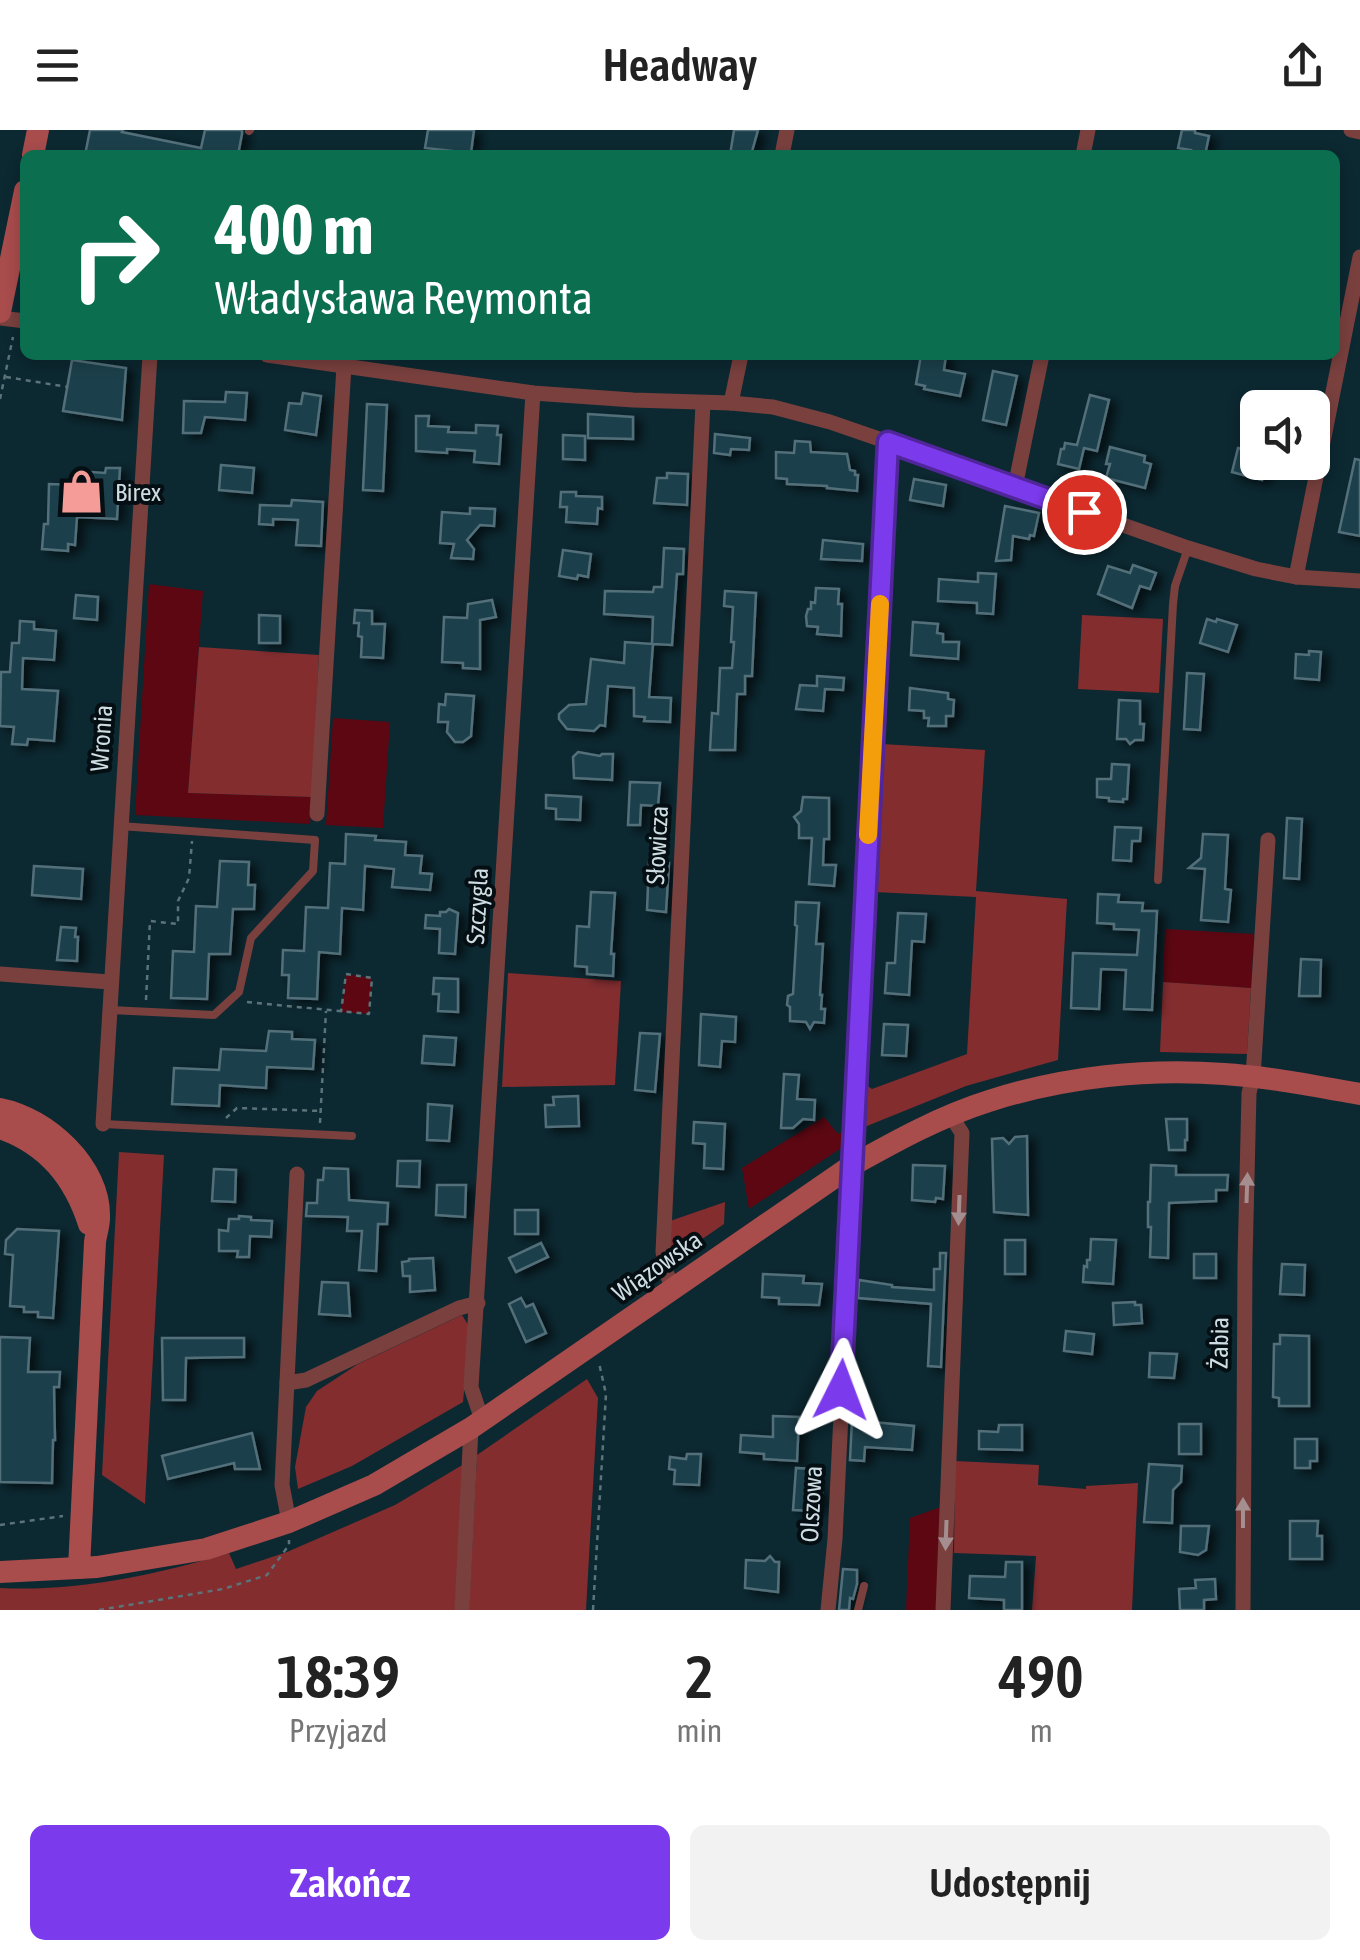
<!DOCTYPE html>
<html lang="pl">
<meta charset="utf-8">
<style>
:root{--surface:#fff;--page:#f2f2f2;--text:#222;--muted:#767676;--accent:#7c3aed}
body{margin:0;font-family:"Asap Condensed",sans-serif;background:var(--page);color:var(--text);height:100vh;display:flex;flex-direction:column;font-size:38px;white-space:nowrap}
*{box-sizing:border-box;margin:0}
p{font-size:32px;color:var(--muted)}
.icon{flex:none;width:55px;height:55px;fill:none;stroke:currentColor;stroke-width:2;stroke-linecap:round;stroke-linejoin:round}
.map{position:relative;height:1480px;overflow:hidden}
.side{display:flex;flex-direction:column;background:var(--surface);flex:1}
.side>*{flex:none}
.top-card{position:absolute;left:20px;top:20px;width:1320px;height:210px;border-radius:15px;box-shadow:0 5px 15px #0003;background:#0b6e4f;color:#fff;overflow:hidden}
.buttons{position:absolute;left:1240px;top:260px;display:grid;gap:20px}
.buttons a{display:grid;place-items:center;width:90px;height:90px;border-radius:15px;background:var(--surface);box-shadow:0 5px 15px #0003;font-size:50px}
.pin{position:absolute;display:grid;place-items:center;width:85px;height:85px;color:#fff;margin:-42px;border:5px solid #fff;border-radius:50%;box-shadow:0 2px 10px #0007}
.me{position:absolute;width:110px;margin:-55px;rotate:3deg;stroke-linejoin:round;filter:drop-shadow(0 0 8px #0008)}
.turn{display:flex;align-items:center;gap:35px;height:210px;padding:0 30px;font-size:45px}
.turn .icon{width:130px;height:130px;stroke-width:2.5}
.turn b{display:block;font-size:70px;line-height:85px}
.eta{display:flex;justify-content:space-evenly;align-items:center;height:170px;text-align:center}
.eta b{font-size:60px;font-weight:600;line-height:70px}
.primary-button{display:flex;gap:20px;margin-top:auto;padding:20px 30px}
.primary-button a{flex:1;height:115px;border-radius:15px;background:var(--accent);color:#fff;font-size:40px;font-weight:600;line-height:115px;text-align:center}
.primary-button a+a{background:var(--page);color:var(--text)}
header{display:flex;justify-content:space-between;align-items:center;height:130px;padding:0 30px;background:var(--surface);font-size:45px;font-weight:600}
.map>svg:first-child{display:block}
</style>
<header><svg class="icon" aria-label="menu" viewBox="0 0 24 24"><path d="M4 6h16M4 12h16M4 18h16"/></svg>Headway<svg class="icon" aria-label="share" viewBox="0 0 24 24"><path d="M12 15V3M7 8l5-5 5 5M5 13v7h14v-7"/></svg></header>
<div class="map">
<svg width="1360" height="1480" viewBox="0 0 1360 1480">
<defs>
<filter id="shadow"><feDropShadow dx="7" dy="4" stdDeviation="5" flood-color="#0009"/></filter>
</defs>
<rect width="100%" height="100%" fill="#0c2831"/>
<g fill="#5c0712">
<polygon points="149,454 203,461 188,663 312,667 310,694 135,685"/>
<polygon points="333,588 390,592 383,698 326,695"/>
<polygon points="1165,799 1254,804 1251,858 1163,852"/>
<polygon points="346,844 372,848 369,884 341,882"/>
<polygon points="824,987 838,1004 841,1002 844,1003 849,1013 749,1079 742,1038"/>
<polygon points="941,1377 936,1480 906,1480 910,1388"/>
</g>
<g fill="#832d2f">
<polygon points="1082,485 1163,489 1159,563 1078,559"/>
<polygon points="199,517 319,525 312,667 188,663"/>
<polygon points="882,614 985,620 976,761 1067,769 1058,930 966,956 862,998 865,954 872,959 967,924 976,767 874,762"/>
<polygon points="508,843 621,851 615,955 502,957"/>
<polygon points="1163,852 1251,858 1247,924 1160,922"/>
<polygon points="119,1022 164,1025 145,1374 102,1345"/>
<polygon points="725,1072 724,1094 669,1132 670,1091"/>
<polygon points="462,1185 470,1198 463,1272 352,1336 298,1359 295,1337 306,1277 317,1261 358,1234"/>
<polygon points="587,1249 598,1268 586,1480 469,1480 477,1325"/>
<polygon points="955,1331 1039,1335 1038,1355 1086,1359 1086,1356 1138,1353 1132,1480 1032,1480 1036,1426 954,1423"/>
<path d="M464 1334 456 1480H0V1458C77 1462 155 1445 229 1423L236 1439 287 1422 395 1375Z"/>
</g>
<g fill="#1b404c" stroke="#536f7a" stroke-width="2.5" filter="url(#shadow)">
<polygon points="90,0 123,0 122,2 201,18 205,0 242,0 242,4 238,25 85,25"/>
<polygon points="428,0 474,0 471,23 425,18"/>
<polygon points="734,0 758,0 751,25 730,25"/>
<polygon points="1182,0 1195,0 1195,3 1209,6 1205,25 1190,25 1191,20 1178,18"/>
<polygon points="921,225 946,225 944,240 965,244 960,266 924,259 925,256 916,254"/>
<polygon points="72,230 126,238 122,290 63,281"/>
<polygon points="993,241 1017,246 1006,295 983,290"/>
<polygon points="226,262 247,263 245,290 205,287 201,303 183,303 184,271 225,272"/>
<polygon points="303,263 321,266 316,305 285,300 289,273 301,274"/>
<polygon points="1090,265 1109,270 1097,321 1084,318 1079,339 1058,334 1061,319 1064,319 1065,313 1077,315"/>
<polygon points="367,274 387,275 383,361 363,360"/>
<polygon points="588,284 633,287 633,309 588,308"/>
<polygon points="416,286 429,286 428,296 449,297 448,302 476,303 476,295 498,296 497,305 501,305 499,334 474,332 475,321 447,319 447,323 416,321"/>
<polygon points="715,304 750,308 749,320 731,319 730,325 714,323"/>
<polygon points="563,305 585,306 585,330 563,329"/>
<polygon points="795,311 810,312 811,322 847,324 850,340 855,341 855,345 858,345 857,361 827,358 827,356 787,354 787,349 776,348 776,322 794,323"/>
<polygon points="1110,317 1145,326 1144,332 1151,334 1145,358 1106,348 1110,334 1106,334"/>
<polygon points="1238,318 1258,323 1258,332 1267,332 1262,350 1232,342"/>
<polygon points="1355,329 1360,330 1360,406 1339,402"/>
<polygon points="221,335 254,338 252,363 219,360"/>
<polygon points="106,338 120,338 117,389 77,387 75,415 68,414 68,421 42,419 44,394 48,394 49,354 76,355 77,341 105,343"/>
<polygon points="667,343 688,344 687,375 654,373 657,348 667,348"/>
<polygon points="914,349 946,355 943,376 910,370"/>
<polygon points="561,362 576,362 576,366 602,367 602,379 598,378 597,394 566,392 567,377 560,377"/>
<polygon points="292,370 323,372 321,416 296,415 298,390 273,389 273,395 259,394 260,375 291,376"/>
<polygon points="1005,376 1039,383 1034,406 1030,405 1029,409 1013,406 1011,430 996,431"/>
<polygon points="470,378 495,379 494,396 480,395 467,410 474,419 473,429 451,428 454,414 440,413 442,382 470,384"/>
<polygon points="823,410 863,414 862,431 821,429"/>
<polygon points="664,418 684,419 683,444 677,444 672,515 653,514 649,567 671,568 670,592 644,591 645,587 634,586 634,558 608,556 605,596 600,595 594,601 567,599 559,589 559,584 569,575 586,574 591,529 624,533 625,512 652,514 653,487 604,484 605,461 653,462 654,457 662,457"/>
<polygon points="563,420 591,424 588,447 578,445 577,449 559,446"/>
<polygon points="1133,435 1156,443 1150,459 1140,456 1132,478 1098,464 1108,436 1130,443"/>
<polygon points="978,443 996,444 993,484 977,483 977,473 938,471 939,449 978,452"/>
<polygon points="816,458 839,459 838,474 842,474 841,506 817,504 818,497 807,496 806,486 808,479 811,479 811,472 815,473"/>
<polygon points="725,461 756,463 752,546 745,546 745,564 737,564 735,620 710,620 712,583 718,584 720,538 732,538 734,512 731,512 733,477 724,476"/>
<polygon points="76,465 98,467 97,490 74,488"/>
<polygon points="492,470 496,487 480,490 480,539 463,538 463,533 442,532 444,487 467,488 468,474"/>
<polygon points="355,480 372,481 372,494 385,494 383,528 361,527 362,507 358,506 359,493 354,493"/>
<polygon points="259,485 280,486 280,513 259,513"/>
<polygon points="1207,489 1216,492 1217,489 1237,495 1228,522 1200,513"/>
<polygon points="20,491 34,492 34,499 56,501 54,530 23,528 22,559 58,561 54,611 28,609 27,615 12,614 14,597 0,596 1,542 10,542 12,513 19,513"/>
<polygon points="913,492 938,494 937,503 943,504 943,512 959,512 958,529 911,525"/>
<polygon points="1309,521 1321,522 1319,550 1295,548 1296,524 1309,525"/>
<polygon points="1187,543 1204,544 1200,600 1184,599"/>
<polygon points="817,546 844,548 843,560 825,559 823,581 796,579 800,555 817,556"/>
<polygon points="910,558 948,563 948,569 954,570 953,586 946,586 946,596 928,596 929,588 924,588 924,581 909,580"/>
<polygon points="446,564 474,566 471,606 463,612 455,612 447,602 448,592 438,592 439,574 445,575"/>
<polygon points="1119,570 1140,571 1140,594 1144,594 1143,610 1135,610 1130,614 1126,609 1117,609"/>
<polygon points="578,622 600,626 602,624 613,624 612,650 574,648 573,627"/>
<polygon points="1112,634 1129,635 1127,669 1123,669 1123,672 1109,671 1109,668 1097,667 1097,649 1111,649"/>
<polygon points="630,652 660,653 658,676 641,675 640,695 628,695"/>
<polygon points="546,665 581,667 580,690 556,689 556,679 546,678"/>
<polygon points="803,667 829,668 829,709 824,709 823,735 836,735 834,756 809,754 812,708 799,708 799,694 794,687 801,681"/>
<polygon points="1287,688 1302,689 1299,749 1284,748"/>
<polygon points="1115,697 1141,698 1140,711 1132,711 1131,731 1113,730"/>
<polygon points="346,704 376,706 375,710 406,712 405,725 422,726 420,743 432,744 430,760 392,757 394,739 365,736 363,780 342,778 340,824 319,822 317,869 288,868 289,845 282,845 283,820 304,821 306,777 328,778 330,733 345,734"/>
<polygon points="1203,704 1228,705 1225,759 1231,760 1228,792 1201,790 1205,739 1189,738 1201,728"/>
<polygon points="220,731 249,732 248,755 255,755 254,779 233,779 230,824 209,824 207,869 171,868 173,821 194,822 196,776 217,777"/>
<polygon points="649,732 669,733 666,782 647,780"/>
<polygon points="34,736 83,739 81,769 32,765"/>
<polygon points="591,762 615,763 611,824 614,824 613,846 587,844 587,837 575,836 577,796 589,797"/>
<polygon points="1098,764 1119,765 1118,772 1143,773 1142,781 1157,781 1152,880 1124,879 1126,840 1101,839 1099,879 1071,878 1073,823 1137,825 1139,800 1114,799 1114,794 1097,793"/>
<polygon points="796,772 819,773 816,814 823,814 820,865 822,865 821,879 825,879 824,893 814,892 810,899 806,892 790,891 790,877 787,875 788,866 793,864 797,796 795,795"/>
<polygon points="449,779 458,783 455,824 439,823 440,799 425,798 426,785 440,786 440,782 446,782"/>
<polygon points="898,783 926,784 924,812 912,811 909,865 885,863 887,833 895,833"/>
<polygon points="61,797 76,798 75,807 78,807 77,831 57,830"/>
<polygon points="1301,829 1321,830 1320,866 1299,866"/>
<polygon points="434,848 458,849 458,882 438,881 439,864 433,864"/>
<polygon points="701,884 736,887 735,912 722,911 720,937 699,935"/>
<polygon points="884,894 908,895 906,926 882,925"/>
<polygon points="269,901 292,902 292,909 315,910 313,939 267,937 266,958 220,955 219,976 172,974 174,938 219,940 221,919 266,921"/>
<polygon points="640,903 660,904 655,962 635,960"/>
<polygon points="424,906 456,908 454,935 422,933"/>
<polygon points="784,944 799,945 797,969 815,970 814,990 803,989 793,998 781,998"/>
<polygon points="578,966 579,996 546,997 545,975 554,975 553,967"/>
<polygon points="428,974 452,976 449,1011 427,1010"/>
<polygon points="1166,989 1187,989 1187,1010 1185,1010 1185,1020 1169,1020"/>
<polygon points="694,992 725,994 723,1039 704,1038 705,1014 693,1013"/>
<polygon points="1027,1006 1028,1085 994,1082 992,1009 1003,1008 1009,1014 1015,1007"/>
<polygon points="398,1031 420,1031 419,1057 397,1056"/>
<polygon points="913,1035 945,1036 943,1069 936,1068 935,1072 912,1070"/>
<polygon points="1151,1035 1176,1036 1176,1045 1228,1045 1227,1060 1216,1060 1216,1071 1169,1073 1168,1128 1150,1127 1151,1097 1148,1097 1148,1072 1150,1072"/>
<polygon points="324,1038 348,1039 349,1070 388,1073 387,1094 378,1094 376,1141 359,1140 362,1101 347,1101 348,1087 306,1086 307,1073 317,1073 318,1050 323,1050"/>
<polygon points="214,1039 236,1040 235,1072 212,1071"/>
<polygon points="437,1055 466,1055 465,1087 436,1085"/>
<rect x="515" y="1080" width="23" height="24"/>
<polygon points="239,1086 251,1087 251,1090 272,1091 271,1107 250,1106 249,1127 237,1127 238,1121 219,1121 219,1100 228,1101 229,1089 239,1089"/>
<polygon points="17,1099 59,1101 53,1188 38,1187 38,1182 24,1182 24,1177 10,1176 13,1125 5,1124 6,1110"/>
<polygon points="1091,1109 1116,1110 1113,1154 1083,1152 1084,1136 1087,1137 1087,1130 1090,1130"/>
<rect x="1005" y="1110" width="20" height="34"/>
<polygon points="541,1113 548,1127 516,1142 509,1128"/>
<polygon points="940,1123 946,1123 941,1237 928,1236 931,1174 858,1168 859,1150 892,1155 892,1157 934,1160 934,1139 940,1139"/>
<rect x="1194" y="1124" width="22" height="24"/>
<polygon points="433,1128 435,1160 410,1162 410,1146 403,1146 402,1132 409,1131 409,1129"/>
<polygon points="1282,1134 1305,1135 1304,1165 1280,1164"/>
<polygon points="763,1144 804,1146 803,1153 822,1154 819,1175 779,1174 779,1168 762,1167"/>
<polygon points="322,1152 348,1153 350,1186 319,1184"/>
<polygon points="521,1168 526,1177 533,1174 546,1203 526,1212 509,1174"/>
<polygon points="1135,1172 1135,1175 1141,1175 1142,1193 1114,1195 1113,1173"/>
<polygon points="1066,1201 1094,1204 1092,1224 1064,1221"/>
<polygon points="1280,1205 1309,1206 1309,1276 1279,1276 1279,1268 1273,1267 1274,1214 1280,1214"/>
<polygon points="0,1207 30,1208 28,1242 60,1242 59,1257 54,1257 55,1310 53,1310 52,1353 0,1352"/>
<polygon points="162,1208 244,1208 244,1227 186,1228 185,1270 163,1270"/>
<polygon points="1150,1223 1177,1224 1174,1248 1149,1247"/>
<polygon points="773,1286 799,1287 797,1331 764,1329 764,1324 740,1322 741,1305 773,1307"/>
<polygon points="852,1290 914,1296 912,1320 865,1317 864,1331 850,1330"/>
<rect x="1179" y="1294" width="22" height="30"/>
<polygon points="999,1295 1022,1295 1022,1320 979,1319 979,1301 998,1302"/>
<polygon points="252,1303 260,1339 235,1339 234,1333 168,1349 162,1326"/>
<polygon points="1295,1309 1317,1309 1317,1331 1310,1331 1310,1338 1295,1338"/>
<polygon points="687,1324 701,1324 699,1355 674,1354 675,1340 669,1339 670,1327 686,1329"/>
<polygon points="1149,1334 1182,1336 1181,1352 1173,1360 1172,1393 1144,1392"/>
<polygon points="796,1338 814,1339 816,1361 822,1362 821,1377 815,1377 814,1381 793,1380"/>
<polygon points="1290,1391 1318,1391 1317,1406 1322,1406 1322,1429 1290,1429"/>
<polygon points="1181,1396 1209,1396 1206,1420 1198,1425 1180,1422"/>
<polygon points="770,1426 775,1432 779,1432 778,1462 745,1458 746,1430 765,1431"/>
<polygon points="1006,1432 1022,1432 1022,1480 1004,1480 1004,1470 969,1468 970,1446 1005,1447"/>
<polygon points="843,1439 857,1440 857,1454 853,1469 850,1468 849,1480 839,1480"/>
<polygon points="1215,1449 1216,1469 1204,1470 1204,1480 1180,1480 1179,1459 1196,1458 1195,1450"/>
</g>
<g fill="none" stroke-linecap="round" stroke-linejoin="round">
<g stroke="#5c737a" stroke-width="2.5" stroke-dasharray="5 5" stroke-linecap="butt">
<polyline points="6,247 68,257"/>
<polyline points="0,269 13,207"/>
<polyline points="146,870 150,791 178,794 178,771 189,748 192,711"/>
<polyline points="247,872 369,884 372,848 346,844 341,882"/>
<polyline points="226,988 237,978 321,981"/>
<polyline points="320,993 326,881"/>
<polyline points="0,1395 63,1386"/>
<polyline points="99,1480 223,1459 267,1445 289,1415 289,1410"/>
<polyline points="593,1480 606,1264 599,1233"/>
</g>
<g stroke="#79403e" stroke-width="8">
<polyline points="249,1 250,0"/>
<polyline points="1158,750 1173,474 1175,456 1188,418"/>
<polyline points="110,880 214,885 239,862 251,808 313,741 315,710 120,696"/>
<polyline points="103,994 352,1006"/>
<polyline points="858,1480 864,1456"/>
</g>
<g stroke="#79403e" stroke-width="15">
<polyline points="1351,0 1360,2"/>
<polyline points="782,25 787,0"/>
<polyline points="1083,25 1088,0"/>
<polyline points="0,188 25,191"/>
<polyline points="267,225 533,263 633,270 731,273 773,277 830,292 888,312 1188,418 1256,439 1296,447 1360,451"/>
<polyline points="731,273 741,225"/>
<polyline points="1015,357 1042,225"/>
<polyline points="1296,447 1360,127"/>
<polyline points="317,684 344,236"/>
<polyline points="0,844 110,852"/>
<polyline points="103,994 150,225"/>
<polyline points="673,1158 666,1142 663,1122 703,273"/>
<polyline points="287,1253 306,1250 459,1178 478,1173"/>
<polyline points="482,1290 471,1257 533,263"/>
<polyline points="289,1392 282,1355 297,1044"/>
<polyline points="462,1480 471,1298"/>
<polyline points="828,1480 835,1409 888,312"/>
<polyline points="943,1480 962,1003 951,986"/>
<polyline points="1243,1480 1245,1132 1249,963 1253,947 1268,710"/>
</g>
<g stroke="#a84c4c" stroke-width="22">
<polyline points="33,25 38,0"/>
<polyline points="0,182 25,61"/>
<path d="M0 979C47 988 101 1037 99 1088 99 1096 96 1104 95 1112L79 1438"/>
<path d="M0 998C47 1014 74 1048 89 1094"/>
<path d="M0 1442 97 1437 206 1419 289 1392 374 1355 471 1298 851 1036C896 1011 941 986 989 971 1063 947 1147 938 1224 944 1269 947 1315 956 1360 964"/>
</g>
</g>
<defs><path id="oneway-solid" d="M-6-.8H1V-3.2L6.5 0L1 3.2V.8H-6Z" transform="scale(2.5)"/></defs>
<g fill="#a48e90">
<use href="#oneway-solid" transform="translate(1247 1058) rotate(-88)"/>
<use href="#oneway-solid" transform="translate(959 1080) rotate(92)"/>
<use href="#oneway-solid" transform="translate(1243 1383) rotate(-90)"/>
<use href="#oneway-solid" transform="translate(946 1405) rotate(92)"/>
</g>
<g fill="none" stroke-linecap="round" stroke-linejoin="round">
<defs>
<polyline id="route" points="841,1260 888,312 1084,382"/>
</defs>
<use href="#route" stroke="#51269a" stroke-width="25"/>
<use href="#route" stroke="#7c3aed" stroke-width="18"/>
<polyline stroke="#f59e0b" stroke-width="18" points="868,705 880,474"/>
</g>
<defs>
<symbol id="shop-bare" viewBox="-9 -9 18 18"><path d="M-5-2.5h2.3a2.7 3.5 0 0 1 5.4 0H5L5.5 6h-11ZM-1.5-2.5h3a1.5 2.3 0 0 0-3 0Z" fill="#f59b98" stroke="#050f13" stroke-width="2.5" paint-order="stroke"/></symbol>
</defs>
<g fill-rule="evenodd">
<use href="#shop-bare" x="50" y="330" width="63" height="63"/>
</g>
<g text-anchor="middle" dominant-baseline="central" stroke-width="8" stroke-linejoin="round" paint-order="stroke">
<g font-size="25" fill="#cedde3" stroke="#050f13" text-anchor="start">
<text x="115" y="362">Birex</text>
</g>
<g font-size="25" fill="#cedde3" stroke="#050f13">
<text transform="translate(101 608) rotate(-86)">Wronia</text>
<text transform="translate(657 715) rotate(-87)">Słowicza</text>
<text transform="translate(477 776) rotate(-87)">Szczygla</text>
<text transform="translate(657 1136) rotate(-35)">Wiązowska</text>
<text transform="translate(1219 1213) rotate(-89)">Żabia</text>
<text transform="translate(811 1374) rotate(-87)">Olszowa</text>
</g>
</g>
</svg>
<div class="buttons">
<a><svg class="icon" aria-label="sound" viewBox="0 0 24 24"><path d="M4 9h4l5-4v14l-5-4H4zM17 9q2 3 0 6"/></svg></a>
</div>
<div class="pin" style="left:1084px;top:382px;background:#d93025"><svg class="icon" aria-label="arrive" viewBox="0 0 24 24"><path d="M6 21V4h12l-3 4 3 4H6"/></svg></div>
<svg class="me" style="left:841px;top:1260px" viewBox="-20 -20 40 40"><path d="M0-17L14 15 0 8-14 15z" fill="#7c3aed" stroke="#fff" stroke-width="4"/></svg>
<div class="top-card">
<div class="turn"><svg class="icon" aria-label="right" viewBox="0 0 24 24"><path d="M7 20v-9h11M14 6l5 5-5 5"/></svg><div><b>400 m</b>Władysława Reymonta</div></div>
</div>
</div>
<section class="side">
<div class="eta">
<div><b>18:39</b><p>Przyjazd</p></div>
<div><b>2</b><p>min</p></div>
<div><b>490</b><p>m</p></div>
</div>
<div class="primary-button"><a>Zakończ</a><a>Udostępnij</a></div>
</section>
